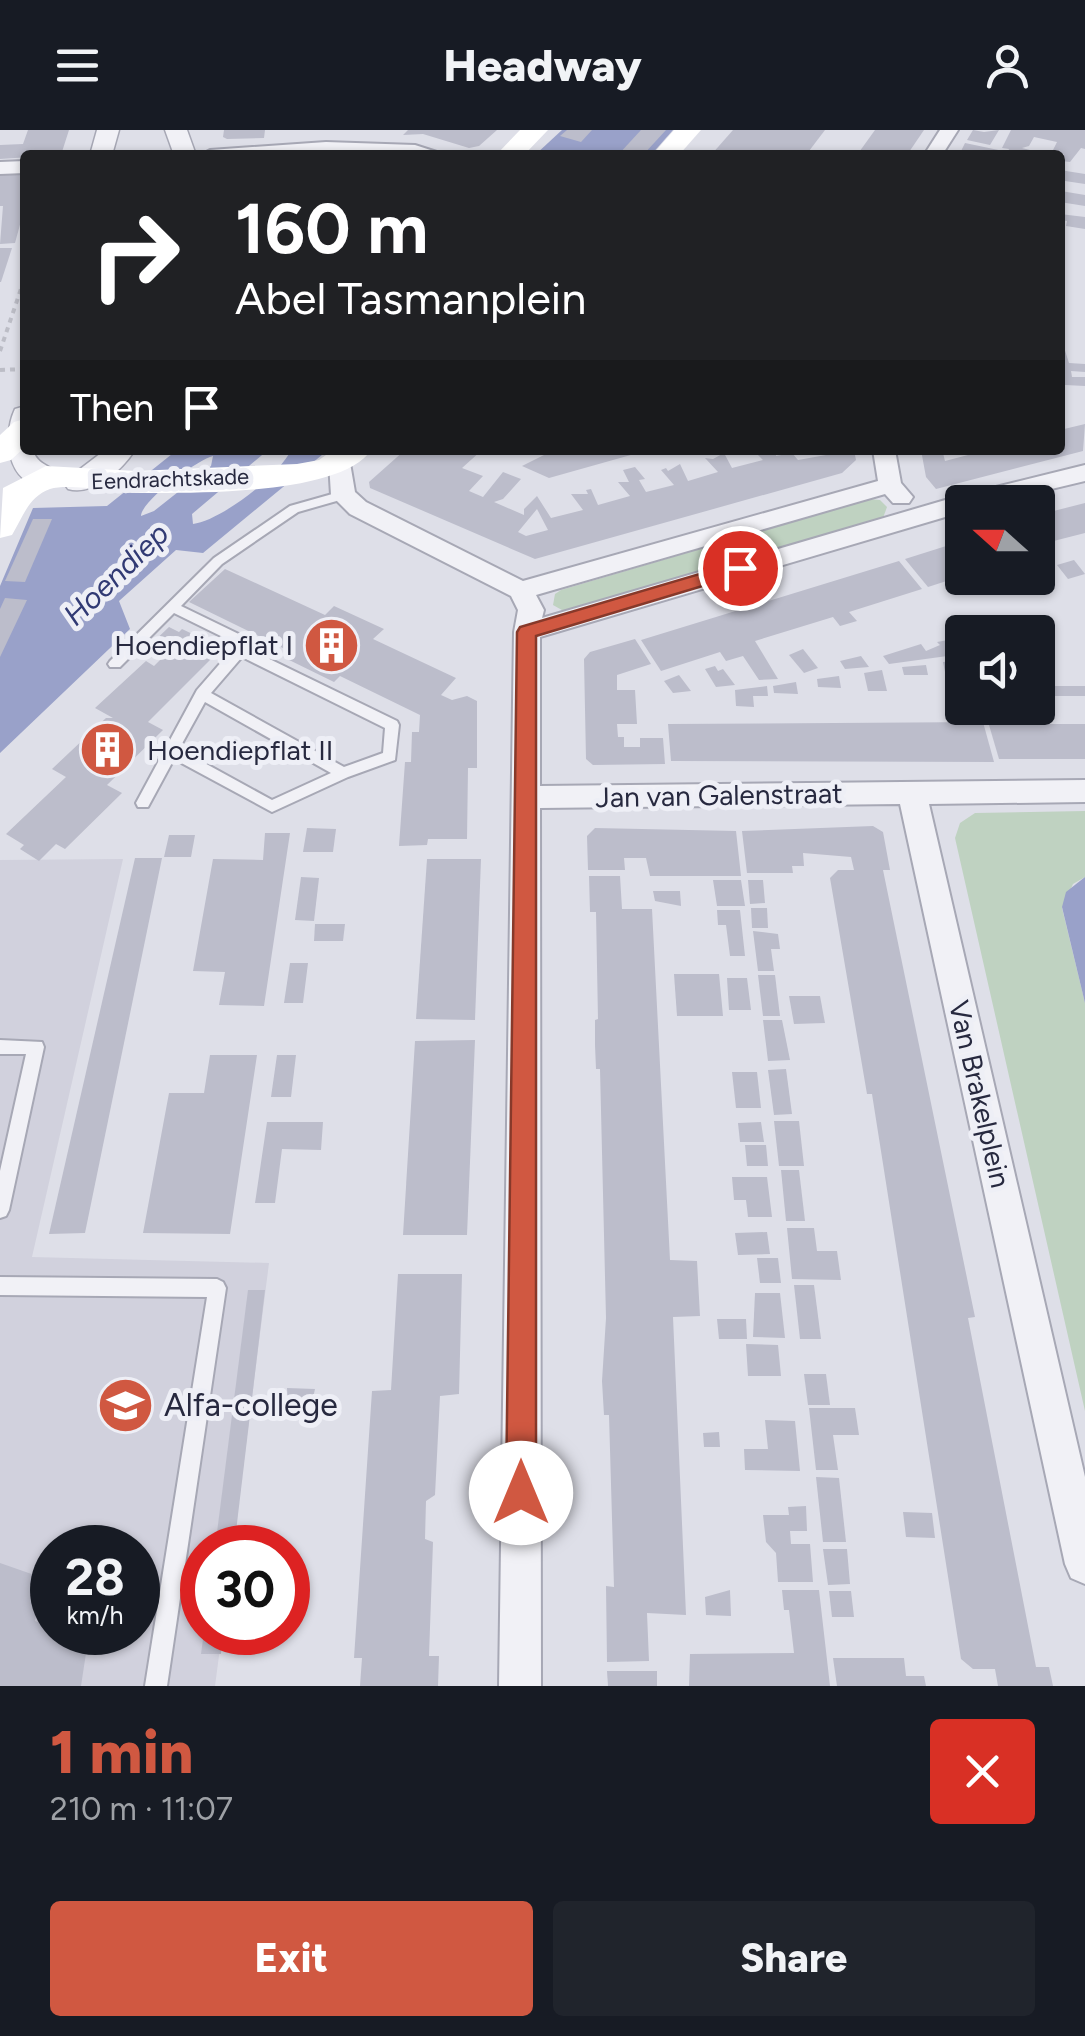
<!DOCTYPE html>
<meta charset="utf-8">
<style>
:root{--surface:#171b24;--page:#20242c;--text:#f1f3f6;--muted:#9ea1a6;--accent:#d05841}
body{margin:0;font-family:Figtree,sans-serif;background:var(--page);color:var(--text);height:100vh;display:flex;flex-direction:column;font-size:38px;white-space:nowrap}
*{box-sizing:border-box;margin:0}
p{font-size:32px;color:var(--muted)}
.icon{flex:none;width:55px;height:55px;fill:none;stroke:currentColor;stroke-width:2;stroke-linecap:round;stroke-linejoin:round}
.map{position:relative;height:1556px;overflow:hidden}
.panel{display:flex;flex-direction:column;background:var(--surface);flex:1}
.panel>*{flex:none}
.banner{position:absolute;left:20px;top:20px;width:1045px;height:305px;border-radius:10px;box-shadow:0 2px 8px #0004;background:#202124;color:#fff;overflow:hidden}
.needle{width:65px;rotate:291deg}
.controls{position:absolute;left:945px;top:355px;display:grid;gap:20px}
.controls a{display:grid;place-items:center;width:110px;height:110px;border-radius:10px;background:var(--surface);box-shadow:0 2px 8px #0004;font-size:50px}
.speed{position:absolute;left:30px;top:1395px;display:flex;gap:20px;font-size:50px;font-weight:700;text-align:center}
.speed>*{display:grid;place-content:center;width:130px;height:130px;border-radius:50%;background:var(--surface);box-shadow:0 2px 8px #0004;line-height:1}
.speed small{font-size:25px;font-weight:400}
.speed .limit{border:15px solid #d22;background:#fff;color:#111}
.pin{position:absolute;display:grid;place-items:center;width:85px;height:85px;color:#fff;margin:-42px;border:5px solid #fff;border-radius:50%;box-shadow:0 2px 10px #0007}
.me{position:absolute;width:110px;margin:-55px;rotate:0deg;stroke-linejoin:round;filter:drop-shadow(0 0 8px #0008)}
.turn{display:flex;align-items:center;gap:35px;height:210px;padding:0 50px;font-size:45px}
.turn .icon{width:130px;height:130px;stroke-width:2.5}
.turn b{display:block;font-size:70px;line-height:85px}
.then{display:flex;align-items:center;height:95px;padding:0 50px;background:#0003;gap:20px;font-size:38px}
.round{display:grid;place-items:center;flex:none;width:105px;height:105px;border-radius:10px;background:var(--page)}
.head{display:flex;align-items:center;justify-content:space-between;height:170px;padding:0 50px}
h1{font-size:60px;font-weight:800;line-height:75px;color:var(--accent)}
.button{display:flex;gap:20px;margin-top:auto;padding:20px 50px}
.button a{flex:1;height:115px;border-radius:10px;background:var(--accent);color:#fff;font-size:40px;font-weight:800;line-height:115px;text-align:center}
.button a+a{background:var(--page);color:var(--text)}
header{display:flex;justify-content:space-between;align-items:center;height:130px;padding:0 50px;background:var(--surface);font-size:45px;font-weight:800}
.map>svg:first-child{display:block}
</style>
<header><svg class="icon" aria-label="menu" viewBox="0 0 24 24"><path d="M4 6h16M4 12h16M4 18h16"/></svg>Headway<svg class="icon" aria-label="person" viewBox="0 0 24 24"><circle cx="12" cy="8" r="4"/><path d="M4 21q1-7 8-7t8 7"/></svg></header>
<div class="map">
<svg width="1085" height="1556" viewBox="0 0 1085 1556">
<rect width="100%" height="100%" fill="#dedfe8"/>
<path fill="#d1d1dd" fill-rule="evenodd" d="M123 729 32 1127 269 1133 233 1417 202 1418V1502L222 1503 215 1556H0V730ZM52 1418H138V1502H52Z"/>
<g fill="#bfd2c1">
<polygon points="869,369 880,370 887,377 883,388 569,484 553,475 555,464 561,460"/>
<polygon points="1085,681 1085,747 1073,754 1062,778 1085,873 1085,1281 955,708 960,693 975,683"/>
</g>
<g fill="#99a1c9" fill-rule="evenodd">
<polygon points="562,0 673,0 651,25 535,25"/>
<path d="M177 320H268L192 384 193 394C220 391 280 345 291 320H328L203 423 176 420 119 471 130 499 0 623V456L33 378 107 376ZM213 326 211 336 154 381 141 386C141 371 197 330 213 326Z"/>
<polygon points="1085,747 1085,873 1062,777 1066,762"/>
</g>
<g fill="#bcbdcb" fill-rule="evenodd">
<polygon points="28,0 69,0 61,25 0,29 0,15 23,14"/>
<polygon points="224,0 265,0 264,8 227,9 223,7"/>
<polygon points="408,0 497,0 479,16 469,18 423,4 403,5"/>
<polygon points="567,0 592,0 581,12 560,6"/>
<polygon points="641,0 666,0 643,25 618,25"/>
<polygon points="733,0 825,0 806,25 711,25"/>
<polygon points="875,0 924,0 907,25 857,25"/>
<polygon points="973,0 984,2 999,0 990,15 967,10"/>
<polygon points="1011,0 1085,0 1085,19 1081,18 1070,32 1061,31 1064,24 1052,22 1057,12 1034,7 1029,16 1022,18 1038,22 1037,25 959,25 965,13 1008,22 1009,19 1002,18"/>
<polygon points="1060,40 1085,44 1085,54 1065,51"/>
<polygon points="25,44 25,91 21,91 15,113 0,114 3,76 0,76 0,45"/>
<polygon points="1061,61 1085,65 1085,76 1060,72"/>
<polygon points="1060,84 1085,87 1085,99 1066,96 1067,91 1060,90"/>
<polygon points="0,118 12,118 1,152 0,152"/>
<polygon points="1060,205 1069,233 1085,234 1085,242 1071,241 1072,247 1085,247 1085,256 1065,255 1060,235"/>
<polygon points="1085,294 1083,321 936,359 926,347 921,320 943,323 945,331 968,325 964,320 1060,320 1060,300"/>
<path d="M405 320H482L462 338 483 346 469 361 483 367 503 342 521 349 503 369 494 372 524 385V379L537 366 551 388 583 380 571 364H588L586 360 591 359 598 375 630 366 618 352H629L623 340 635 337 645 349 639 350 646 362 674 355 661 340 666 338 668 341 680 334 688 351 718 342 705 328 713 329 724 323 732 338 763 330 753 320H776V326L792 323 798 330 854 320 856 330 842 343 535 429 370 358 369 352ZM537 379 548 400 526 406 518 402Z"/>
<polygon points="554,320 645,320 645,321 549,348 522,336"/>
<polygon points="1085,373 1085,403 1038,415 1038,385"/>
<polygon points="33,389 52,389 25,452 5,451"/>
<polygon points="962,411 962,446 928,457 905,429"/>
<polygon points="1074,430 1085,444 1068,449 1057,435"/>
<polygon points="899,431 922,459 849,482 857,491 840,496 833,487 755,511 778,549 759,550 743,526 726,531 720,522 661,541 641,510"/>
<polygon points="225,439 325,485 334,476 384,499 373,509 456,548 441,565 452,570 467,566 477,571 477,638 468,638 467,709 428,709 427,715 399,716 405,632 411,632 412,602 419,602 420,585 340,546 334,552 283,527 289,521 189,472"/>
<polygon points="5,468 27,470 0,527 0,479"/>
<polygon points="169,497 179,502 182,499 222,518 148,592 163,600 107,655 122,663 65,719 56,714 39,731 20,719 24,715 6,704 66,647 52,639 106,588 113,588 95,578 146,531 154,536 165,525 148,517"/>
<polygon points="959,508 962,524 889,534 883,526 921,514 926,521 940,515 937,512"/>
<polygon points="635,509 651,534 617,545 617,560 635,560 637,594 617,594 618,607 624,607 624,617 640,617 640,608 663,608 665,634 593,635 586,629 584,529 590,522"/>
<polygon points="803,519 818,538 804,543 789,525"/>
<polygon points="861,526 869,537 845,539 840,531"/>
<polygon points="962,530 962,562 949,562 943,532"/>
<polygon points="926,535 928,545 904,545 902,537"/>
<polygon points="715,536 718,541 723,539 735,555 716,557 705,539"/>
<polygon points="882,540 887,561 868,561 864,543"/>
<polygon points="679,545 691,561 673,563 664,551"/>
<polygon points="839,546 841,558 818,557 817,549"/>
<polygon points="796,552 798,564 774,563 773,556"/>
<polygon points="767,556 768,566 753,566 754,577 736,576 735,560"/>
<rect x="1038" y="556" width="47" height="10"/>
<polygon points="983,592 994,632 671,631 668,594"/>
<polygon points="1032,594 1085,594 1085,629 999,629 989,595"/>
<polygon points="873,696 883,702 890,740 883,740 975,1187 968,1188 1036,1537 1049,1537 1053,1556 998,1556 995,1539 973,1539 961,1529 872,964 867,964 830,748 838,740 854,740 851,727 803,723 804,736 792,736 793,743 747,743 742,701"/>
<polygon points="307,698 336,699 333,722 303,722"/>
<polygon points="595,698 736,701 741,746 650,746 646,728 624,728 625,740 588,740 587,706"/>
<polygon points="265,703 290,703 264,876 219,875 225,842 193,841 213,729 263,730"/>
<polygon points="169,705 195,705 191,727 164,727"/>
<polygon points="135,728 162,728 85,1103 49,1104"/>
<polygon points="427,729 481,729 475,890 416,889"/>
<polygon points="589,746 620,746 622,779 652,779 670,1130 697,1131 700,1186 673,1187 686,1485 647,1483 649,1531 607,1532 606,1456 614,1457 609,1285 604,1285 602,1251 606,1188 600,939 596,939 595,915 595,890 598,889 596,782 590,782"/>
<polygon points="301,747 319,748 314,791 295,790"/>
<polygon points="713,750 741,750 745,776 717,776"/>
<polygon points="748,750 763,750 765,773 750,774"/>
<polygon points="653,761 680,761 681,776 655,771"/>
<polygon points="751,778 767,778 768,798 752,798"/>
<polygon points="717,780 740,780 745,826 730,826 726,795 718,795"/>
<polygon points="315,794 345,794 343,811 314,811"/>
<polygon points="753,801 778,804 780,819 771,819 774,841 758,841"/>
<polygon points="290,833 308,833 303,873 284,873"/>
<polygon points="674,844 719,844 723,886 677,886"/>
<polygon points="758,845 775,845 780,886 763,886"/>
<polygon points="727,848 747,848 751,880 729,880"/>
<polygon points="789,866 820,866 825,893 794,894"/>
<polygon points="763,890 782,890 790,930 768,931"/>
<polygon points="475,910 467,1105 403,1105 415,911"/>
<polygon points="210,925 257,925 230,1104 143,1103 169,963 204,963"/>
<polygon points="277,925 296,925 291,967 271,967"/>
<polygon points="786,939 792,984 774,985 768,940"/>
<polygon points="732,942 757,942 761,978 736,978"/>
<polygon points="774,991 799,991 804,1036 779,1036"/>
<polygon points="267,992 323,992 321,1020 282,1019 275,1073 255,1073"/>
<polygon points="761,992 764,1012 740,1012 738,993"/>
<polygon points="745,1015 766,1015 768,1036 747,1036"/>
<polygon points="781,1040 799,1040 805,1091 786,1091"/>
<polygon points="732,1047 767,1047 772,1087 748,1087 746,1070 734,1070"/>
<polygon points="787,1098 814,1098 817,1121 837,1121 841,1150 792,1149"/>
<polygon points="767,1102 770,1124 738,1125 735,1103"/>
<polygon points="757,1128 778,1128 781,1153 760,1153"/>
<polygon points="398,1144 462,1144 459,1264 440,1266 435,1365 426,1371 425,1409 433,1412 429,1526 439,1526 438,1556 360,1556 362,1528 354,1528 372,1261 391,1260"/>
<polygon points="794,1155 814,1155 821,1209 800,1209"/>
<polygon points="248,1160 265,1160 234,1418 215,1418"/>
<polygon points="755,1163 780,1163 785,1208 753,1207"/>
<polygon points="717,1189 746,1189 747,1209 719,1209"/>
<polygon points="746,1214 778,1215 781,1246 748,1246"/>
<polygon points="804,1244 826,1244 830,1275 808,1275"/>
<polygon points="287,1258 315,1259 311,1277 304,1281 288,1276"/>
<polygon points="809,1278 855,1278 859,1305 833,1305 838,1340 816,1340"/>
<polygon points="765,1290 795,1291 800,1341 745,1340 744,1319 768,1319"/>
<polygon points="719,1302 720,1317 704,1317 703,1303"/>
<polygon points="816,1347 839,1348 846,1412 823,1412"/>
<polygon points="806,1376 807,1401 790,1401 791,1414 810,1414 813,1452 778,1452 776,1423 766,1412 763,1385 789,1385 788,1377"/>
<polygon points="903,1382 932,1383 935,1408 906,1407"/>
<polygon points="823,1419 847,1419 850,1454 828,1455"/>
<polygon points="0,1433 43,1448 35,1491 52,1497 52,1502 68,1502 88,1510 81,1556 0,1556"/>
<polygon points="730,1460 731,1486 706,1485 705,1467"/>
<polygon points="782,1460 819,1460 830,1556 689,1556 690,1524 794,1523 789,1480 784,1480"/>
<polygon points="829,1461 851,1461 854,1487 832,1487"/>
<polygon points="204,1502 223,1502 221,1524 201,1524"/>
<polygon points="833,1528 904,1528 906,1546 924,1546 926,1556 837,1556"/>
<polygon points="607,1541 657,1541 657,1556 608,1556"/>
</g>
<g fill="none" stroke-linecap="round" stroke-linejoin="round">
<defs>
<g id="service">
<path d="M343 361 349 365 347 368 298 382 222 434 181 476 251 510 252 513 249 519 397 591 399 595 395 630 348 647 272 682 174 629 148 677H138L136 673 197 560 237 514 174 483 120 537H110L108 534 110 531 214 428 290 376ZM242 527 385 598 383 623 344 637 211 563ZM205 572 331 643 272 670 179 619Z"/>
<polygon points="0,910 42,912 44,917 9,1080 6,1086 0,1088 0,1041 26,924 0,924"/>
<polygon points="0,1147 217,1149 223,1152 226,1158 167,1556 145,1556 207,1167 0,1165"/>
</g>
<g id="minor">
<polygon points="940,0 958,0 942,25 924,25"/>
<polygon points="326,12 415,15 446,25 201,25 210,20"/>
<polygon points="25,31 25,43 0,44 0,32"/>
<polygon points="873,320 895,320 901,353 913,367 909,373 893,373 885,364 536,465 544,480 542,488 959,366 1085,335 1085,351 997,372 962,372 962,382 540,507 540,656 1085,650 1085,672 929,674 1085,1347 1085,1454 1071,1448 1065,1434 900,674 540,678 541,1556 499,1556 514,502 518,480 511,466 350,384 331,365 329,332 333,327 349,327 355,362 366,372 523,451 878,351"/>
</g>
<g id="tertiary">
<polygon points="97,0 119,0 112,25 90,25"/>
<polygon points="165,0 187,0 196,25 174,25"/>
<path d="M25 276V320H33C37 336 53 335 61 347L56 354C10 366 0 311 15 279Z"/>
<path d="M105 320H135C122 340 94 366 68 359L63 352Z"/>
</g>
</defs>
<use href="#service" stroke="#a7a8b5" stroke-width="4"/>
<use href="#minor" stroke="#a7a8b5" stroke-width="4"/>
<use href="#tertiary" stroke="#a7a8b5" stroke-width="3"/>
<g stroke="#bcbdc6" stroke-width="4" stroke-dasharray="5 5" stroke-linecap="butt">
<polyline points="0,221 25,147"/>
<polyline points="0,240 25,239"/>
</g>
<use href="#service" fill="#f1f1f6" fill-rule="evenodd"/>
<use href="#minor" fill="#f1f1f6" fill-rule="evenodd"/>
<use href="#tertiary" fill="#f1f1f6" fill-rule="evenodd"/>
<g fill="#fff" fill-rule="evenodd">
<polygon points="520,0 548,0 524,25 496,25"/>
<polygon points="674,0 701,0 679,25 652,25"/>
<polygon points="25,289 25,317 11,330 0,333 0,305 14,292"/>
<path d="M333 320H371C341 366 188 363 135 363 113 362 69 353 50 359 28 367 23 387 12 405L0 408 3 358 46 336 136 341 297 334 319 330Z"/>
</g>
</g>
<polygon fill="#d05841" stroke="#87392a" stroke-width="2.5" points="740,432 749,438 746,443 536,506 536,1363 532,1373 521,1378 511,1373 506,1363 517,502 520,497"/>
<defs>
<symbol id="building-disc" viewBox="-11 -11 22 22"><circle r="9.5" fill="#d05841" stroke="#eeeff6"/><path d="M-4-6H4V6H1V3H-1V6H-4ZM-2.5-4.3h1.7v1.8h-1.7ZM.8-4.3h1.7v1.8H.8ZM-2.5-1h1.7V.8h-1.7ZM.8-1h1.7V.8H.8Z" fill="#fff"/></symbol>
<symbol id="university-disc" viewBox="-11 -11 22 22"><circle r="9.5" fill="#d05841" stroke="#eeeff6"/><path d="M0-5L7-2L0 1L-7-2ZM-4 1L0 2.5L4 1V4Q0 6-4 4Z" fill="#fff"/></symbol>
</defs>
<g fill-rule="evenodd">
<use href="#building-disc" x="300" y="484" width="63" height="63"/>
<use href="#building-disc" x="76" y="588" width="63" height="63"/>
<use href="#university-disc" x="94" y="1244" width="63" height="63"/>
</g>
<g text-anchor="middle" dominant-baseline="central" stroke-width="10" stroke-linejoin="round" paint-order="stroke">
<g font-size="22" fill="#27293f" stroke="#eeeff6">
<text transform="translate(170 349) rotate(-2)">Eendrachtskade</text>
</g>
<g font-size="28" fill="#27293f" stroke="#eeeff6" text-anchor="end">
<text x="293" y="515">Hoendiepflat I</text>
<text x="147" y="620" text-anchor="start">Hoendiepflat II</text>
</g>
<g font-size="28" fill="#27293f" stroke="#eeeff6">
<text transform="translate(719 665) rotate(-1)">Jan van Galenstraat</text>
<text transform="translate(980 964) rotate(77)">Van Brakelplein</text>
</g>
<g font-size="30" font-style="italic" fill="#313a74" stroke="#eeeff6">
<text transform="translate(116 444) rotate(-44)">Hoendiep</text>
</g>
<g font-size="32" fill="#27293f" stroke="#eeeff6" text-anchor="start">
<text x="164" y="1275">Alfa-college</text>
</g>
</g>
</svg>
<div class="controls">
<a><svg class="needle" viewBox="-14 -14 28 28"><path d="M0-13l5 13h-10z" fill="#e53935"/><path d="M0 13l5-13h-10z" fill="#9ea1a6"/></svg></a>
<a><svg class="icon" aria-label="sound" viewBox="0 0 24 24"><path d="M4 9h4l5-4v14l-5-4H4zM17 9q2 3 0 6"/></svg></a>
</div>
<div class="speed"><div>28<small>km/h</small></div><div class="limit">30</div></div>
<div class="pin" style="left:740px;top:438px;background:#d93025"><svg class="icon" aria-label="arrive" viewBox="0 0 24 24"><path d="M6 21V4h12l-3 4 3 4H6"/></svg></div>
<svg class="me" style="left:521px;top:1363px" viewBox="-20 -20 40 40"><circle r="19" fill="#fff"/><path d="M0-13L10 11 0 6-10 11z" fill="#d05841"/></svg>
<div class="banner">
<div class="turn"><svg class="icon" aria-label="right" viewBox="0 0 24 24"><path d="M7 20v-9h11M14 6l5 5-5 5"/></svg><div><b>160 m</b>Abel Tasmanplein</div></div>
<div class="then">Then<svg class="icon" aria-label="arrive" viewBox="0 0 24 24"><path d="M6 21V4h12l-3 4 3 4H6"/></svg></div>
</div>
</div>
<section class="panel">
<div class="head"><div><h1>1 min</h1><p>210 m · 11:07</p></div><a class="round" style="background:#d93025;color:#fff"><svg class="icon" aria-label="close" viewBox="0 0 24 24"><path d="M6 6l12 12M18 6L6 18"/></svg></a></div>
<div class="button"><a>Exit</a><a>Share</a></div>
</section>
